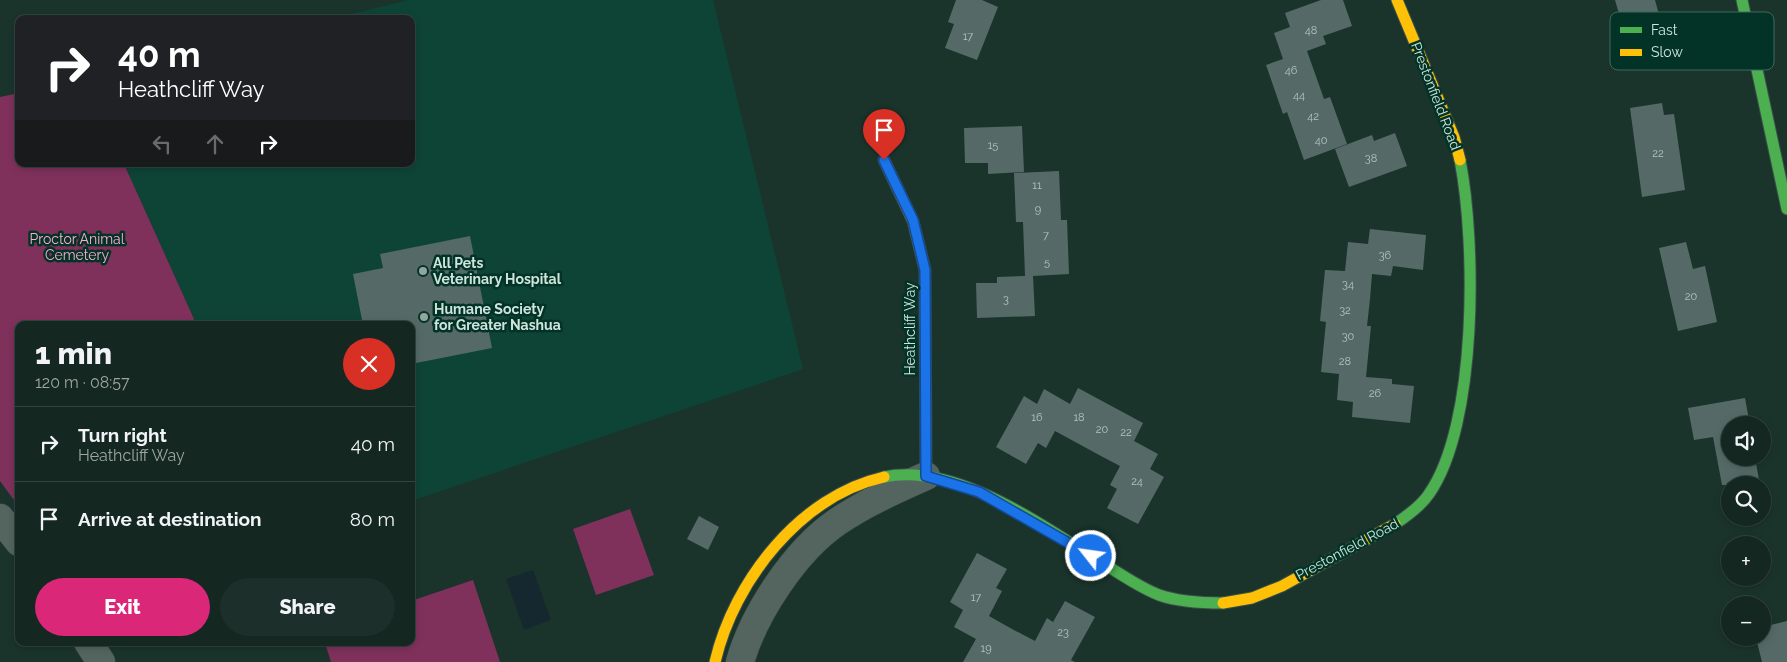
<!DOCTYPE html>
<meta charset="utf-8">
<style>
:root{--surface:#142721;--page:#1d2f2a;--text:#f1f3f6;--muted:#9da5a5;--line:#33443f;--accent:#db2777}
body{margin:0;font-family:Raleway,sans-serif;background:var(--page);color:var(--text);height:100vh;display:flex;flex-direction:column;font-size:19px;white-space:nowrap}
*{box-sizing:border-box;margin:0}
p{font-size:16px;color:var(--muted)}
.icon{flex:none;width:28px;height:28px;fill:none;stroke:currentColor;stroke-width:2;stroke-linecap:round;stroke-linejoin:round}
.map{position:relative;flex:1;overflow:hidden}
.sheet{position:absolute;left:15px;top:321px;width:400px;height:325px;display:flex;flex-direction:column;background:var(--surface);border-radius:10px;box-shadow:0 2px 8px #0003,0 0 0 1px var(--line)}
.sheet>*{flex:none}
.guide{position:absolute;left:15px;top:15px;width:400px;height:152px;border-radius:10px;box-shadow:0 2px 8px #0003,0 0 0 1px var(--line);background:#202124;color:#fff;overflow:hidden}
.controls{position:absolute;left:1721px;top:416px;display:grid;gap:10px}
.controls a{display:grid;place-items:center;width:50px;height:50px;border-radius:50%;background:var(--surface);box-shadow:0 2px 8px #0003,0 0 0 1px var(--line);font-size:25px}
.pin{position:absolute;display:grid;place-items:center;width:42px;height:42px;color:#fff;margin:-51px -21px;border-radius:50% 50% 50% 0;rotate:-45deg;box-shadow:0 0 5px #0007}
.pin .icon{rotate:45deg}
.me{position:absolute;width:55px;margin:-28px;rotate:300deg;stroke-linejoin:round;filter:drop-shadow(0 0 4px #0008)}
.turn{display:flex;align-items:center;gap:18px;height:105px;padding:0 20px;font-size:22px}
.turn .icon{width:65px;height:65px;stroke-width:2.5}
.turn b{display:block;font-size:35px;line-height:42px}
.lanes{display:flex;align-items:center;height:48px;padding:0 20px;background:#0003;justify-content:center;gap:25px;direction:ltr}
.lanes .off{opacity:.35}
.round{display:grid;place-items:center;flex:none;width:52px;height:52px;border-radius:26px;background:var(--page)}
.overview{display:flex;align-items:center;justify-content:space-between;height:85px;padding:0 20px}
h1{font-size:30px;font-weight:800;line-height:38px}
.cta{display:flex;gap:10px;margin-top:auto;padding:10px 20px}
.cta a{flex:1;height:58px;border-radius:30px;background:var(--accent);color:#fff;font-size:20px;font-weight:800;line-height:58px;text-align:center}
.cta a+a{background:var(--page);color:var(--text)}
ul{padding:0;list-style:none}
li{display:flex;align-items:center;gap:15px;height:75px;padding:0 20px;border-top:1px solid var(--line)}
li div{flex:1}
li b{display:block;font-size:19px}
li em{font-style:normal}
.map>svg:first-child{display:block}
</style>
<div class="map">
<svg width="1787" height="662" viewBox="0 0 1787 662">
<rect width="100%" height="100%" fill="#1a342c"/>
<polygon fill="#0e4436" points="409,0 713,0 803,369 411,501 411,325 191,325 194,319 124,164 411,164 411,19 331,19"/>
<g fill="#7f315c">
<polygon points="19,93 19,164 124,164 194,319 191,325 19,325 19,507 0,481 0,97"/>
<polygon points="630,509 654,575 596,595 573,529"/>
<polygon points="473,580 500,662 331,662 325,643 411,642 411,601"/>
</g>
<polygon fill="#152830" points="533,570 551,620 524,630 506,579"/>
<g fill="#556a66">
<polygon points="956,0 982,0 998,7 977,60 945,48 954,24 948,22"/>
<polygon points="1321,0 1343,0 1352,26 1323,36 1326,44 1307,51 1324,99 1330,97 1347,144 1304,160 1287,112 1283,114 1266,65 1283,59 1274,33 1290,27 1285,13"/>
<polygon points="1615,0 1655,0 1665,37 1629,48"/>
<polygon points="1662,103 1664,115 1674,114 1685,190 1642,197 1630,108"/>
<polygon points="1022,126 1024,172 988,174 988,163 965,163 964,128"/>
<polygon points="1395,133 1407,166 1349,187 1335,149 1372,135 1374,141"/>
<polygon points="1059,171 1061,220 1067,220 1069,274 1033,276 1035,316 977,318 976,283 997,283 997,277 1025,276 1023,222 1016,222 1014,173"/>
<polygon points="1370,229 1426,235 1423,270 1393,266 1391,276 1372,274 1370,299 1367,326 1371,326 1366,377 1392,379 1392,384 1414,386 1410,423 1352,417 1353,402 1337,400 1339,374 1321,372 1326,322 1320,321 1325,270 1345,271 1348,242 1368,244"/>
<polygon points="470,236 492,348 411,364 411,325 363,325 353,274 383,268 380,254"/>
<polygon points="1686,242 1693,269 1705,266 1717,322 1678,331 1659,248"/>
<polygon points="1078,388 1143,423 1134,441 1158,454 1150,469 1164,477 1138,524 1107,508 1117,489 1110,485 1120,466 1101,456 1055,431 1046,448 1038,443 1026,464 996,447 1024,396 1037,404 1044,389 1070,404"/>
<polygon points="1745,398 1750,425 1730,425 1730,458 1755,458 1760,485 1722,485 1713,437 1694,440 1688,408"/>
<polygon points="699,516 719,527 708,550 687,539"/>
<polygon points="977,553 1007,569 996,588 1002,591 989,616 1012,629 1035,641 1047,618 1053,622 1065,601 1095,617 1071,660 1075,662 963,662 976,639 954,627 963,610 950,602"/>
<polygon points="1787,621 1787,662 1762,662 1756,638 1762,638 1762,627"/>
</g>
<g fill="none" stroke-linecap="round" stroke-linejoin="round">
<defs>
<g id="street">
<polyline points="0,518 19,542"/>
<polyline points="88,642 101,662"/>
<path d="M740 662C754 613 795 551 837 522 865 503 895 490 926 476"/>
</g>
<g id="fast">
<polyline points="1742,0 1787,209"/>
<path d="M884 477C958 461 1049 531 1109 567 1125 577 1141 588 1159 595 1179 602 1201 603 1223 603"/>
<path d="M1395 524C1407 516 1421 506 1429 494 1478 424 1476 242 1460 160"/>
</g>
<g id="slow">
<polyline points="1397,0 1454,137 1460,160"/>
<polyline points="884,160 913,221 925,270 926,476"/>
<polyline points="1223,603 1252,598 1282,586 1395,524"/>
<path d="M715 662C734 581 800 496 884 477"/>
</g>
</defs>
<use href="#street" stroke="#3b4f49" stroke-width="29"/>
<use href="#fast" stroke="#3b4f49" stroke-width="13"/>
<use href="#slow" stroke="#3b4f49" stroke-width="13"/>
<use href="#street" stroke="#54655f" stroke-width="28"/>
<use href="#fast" stroke="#4caf50" stroke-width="11"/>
<use href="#slow" stroke="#ffc107" stroke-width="11"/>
</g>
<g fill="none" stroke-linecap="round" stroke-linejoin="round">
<defs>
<polyline id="route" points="884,160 913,220 925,270 926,476 979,492 1091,556"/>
</defs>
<use href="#route" stroke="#114b97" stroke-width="12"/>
<use href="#route" stroke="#1a73e8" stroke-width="9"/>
</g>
<g fill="#8fa79e" stroke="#033326" stroke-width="2">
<circle cx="423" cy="271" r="5"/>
<circle cx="424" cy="317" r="5"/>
</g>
<g text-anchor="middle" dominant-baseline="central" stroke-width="5" stroke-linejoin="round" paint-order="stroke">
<g font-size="11" fill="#b0c6be">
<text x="1311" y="30">48</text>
<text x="968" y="36">17</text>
<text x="1291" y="70">46</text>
<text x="1299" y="95">44</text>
<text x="1313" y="116">42</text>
<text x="1321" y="140">40</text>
<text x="993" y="145">15</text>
<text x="1658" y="153">22</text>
<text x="1371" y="158">38</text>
<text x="1037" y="185">11</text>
<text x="1038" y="209">9</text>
<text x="1046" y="235">7</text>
<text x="1385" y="255">36</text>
<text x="1047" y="262">5</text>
<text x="1348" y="284">34</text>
<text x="1691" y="296">20</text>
<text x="1006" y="299">3</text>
<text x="1345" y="310">32</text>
<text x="1348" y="336">30</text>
<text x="1345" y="361">28</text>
<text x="1375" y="393">26</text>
<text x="1037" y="417">16</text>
<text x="1079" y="417">18</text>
<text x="1102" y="429">20</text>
<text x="1126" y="432">22</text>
<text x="1137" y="481">24</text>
<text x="976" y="597">17</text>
<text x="1063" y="632">23</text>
<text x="986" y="648">19</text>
</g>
<g font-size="14" fill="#cee5dc" stroke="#033326">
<text transform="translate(1436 96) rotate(69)">Prestonfield Road</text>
<text transform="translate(910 329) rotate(-90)">Heathcliff Way</text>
<text transform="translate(1347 549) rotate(-28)">Prestonfield Road</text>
</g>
<g font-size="14" fill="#feabd2" stroke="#033326">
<text x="77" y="239">Proctor Animal<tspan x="77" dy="16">Cemetery</tspan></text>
</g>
<g font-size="14" font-weight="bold" fill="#cee5dc" stroke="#033326" text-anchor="start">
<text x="433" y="263">All Pets<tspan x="433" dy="16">Veterinary Hospital</tspan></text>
<text x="434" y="309">Humane Society<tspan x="434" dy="16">for Greater Nashua</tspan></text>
</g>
</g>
<rect x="1610" y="12" width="164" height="58" rx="8" fill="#033326" stroke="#40685d" stroke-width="1"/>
<rect x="1620" y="27" width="22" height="6" fill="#4caf50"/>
<rect x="1620" y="49" width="22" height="7" fill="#ffc107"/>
<g font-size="14" fill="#cee5dc">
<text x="1651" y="35">Fast</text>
<text x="1651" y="57">Slow</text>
</g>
</svg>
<div class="controls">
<a><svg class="icon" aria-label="sound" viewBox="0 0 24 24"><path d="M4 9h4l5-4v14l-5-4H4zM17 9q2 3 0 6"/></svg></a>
<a><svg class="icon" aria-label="search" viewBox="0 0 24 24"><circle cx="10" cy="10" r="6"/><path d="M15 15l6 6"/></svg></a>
<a>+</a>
<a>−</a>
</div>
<div class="pin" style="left:884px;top:160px;background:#d93025"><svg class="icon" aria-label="arrive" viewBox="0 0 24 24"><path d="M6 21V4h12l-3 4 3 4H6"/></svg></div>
<svg class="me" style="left:1091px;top:556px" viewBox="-20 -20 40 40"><circle r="17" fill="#1a73e8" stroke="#fff" stroke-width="3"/><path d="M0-11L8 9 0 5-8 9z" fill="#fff"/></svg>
<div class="guide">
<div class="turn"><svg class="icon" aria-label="right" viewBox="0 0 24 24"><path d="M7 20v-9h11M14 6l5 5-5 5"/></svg><div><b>40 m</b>Heathcliff Way</div></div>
<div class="lanes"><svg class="icon off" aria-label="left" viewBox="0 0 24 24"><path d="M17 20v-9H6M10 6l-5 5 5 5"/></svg><svg class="icon off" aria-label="ahead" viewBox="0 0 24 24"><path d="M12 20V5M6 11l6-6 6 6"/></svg><svg class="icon" aria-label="right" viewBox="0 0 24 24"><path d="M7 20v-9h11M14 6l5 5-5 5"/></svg></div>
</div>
<section class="sheet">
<div class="overview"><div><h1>1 min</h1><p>120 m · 08:57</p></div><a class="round" style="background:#d93025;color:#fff"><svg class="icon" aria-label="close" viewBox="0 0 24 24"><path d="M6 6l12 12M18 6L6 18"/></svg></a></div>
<ul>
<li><svg class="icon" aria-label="right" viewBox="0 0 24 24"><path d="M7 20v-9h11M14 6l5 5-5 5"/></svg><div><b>Turn right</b><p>Heathcliff Way</p></div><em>40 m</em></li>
<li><svg class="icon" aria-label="arrive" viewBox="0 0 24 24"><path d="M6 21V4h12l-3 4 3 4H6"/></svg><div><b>Arrive at destination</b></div><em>80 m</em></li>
</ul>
<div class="cta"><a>Exit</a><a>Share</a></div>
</section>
</div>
